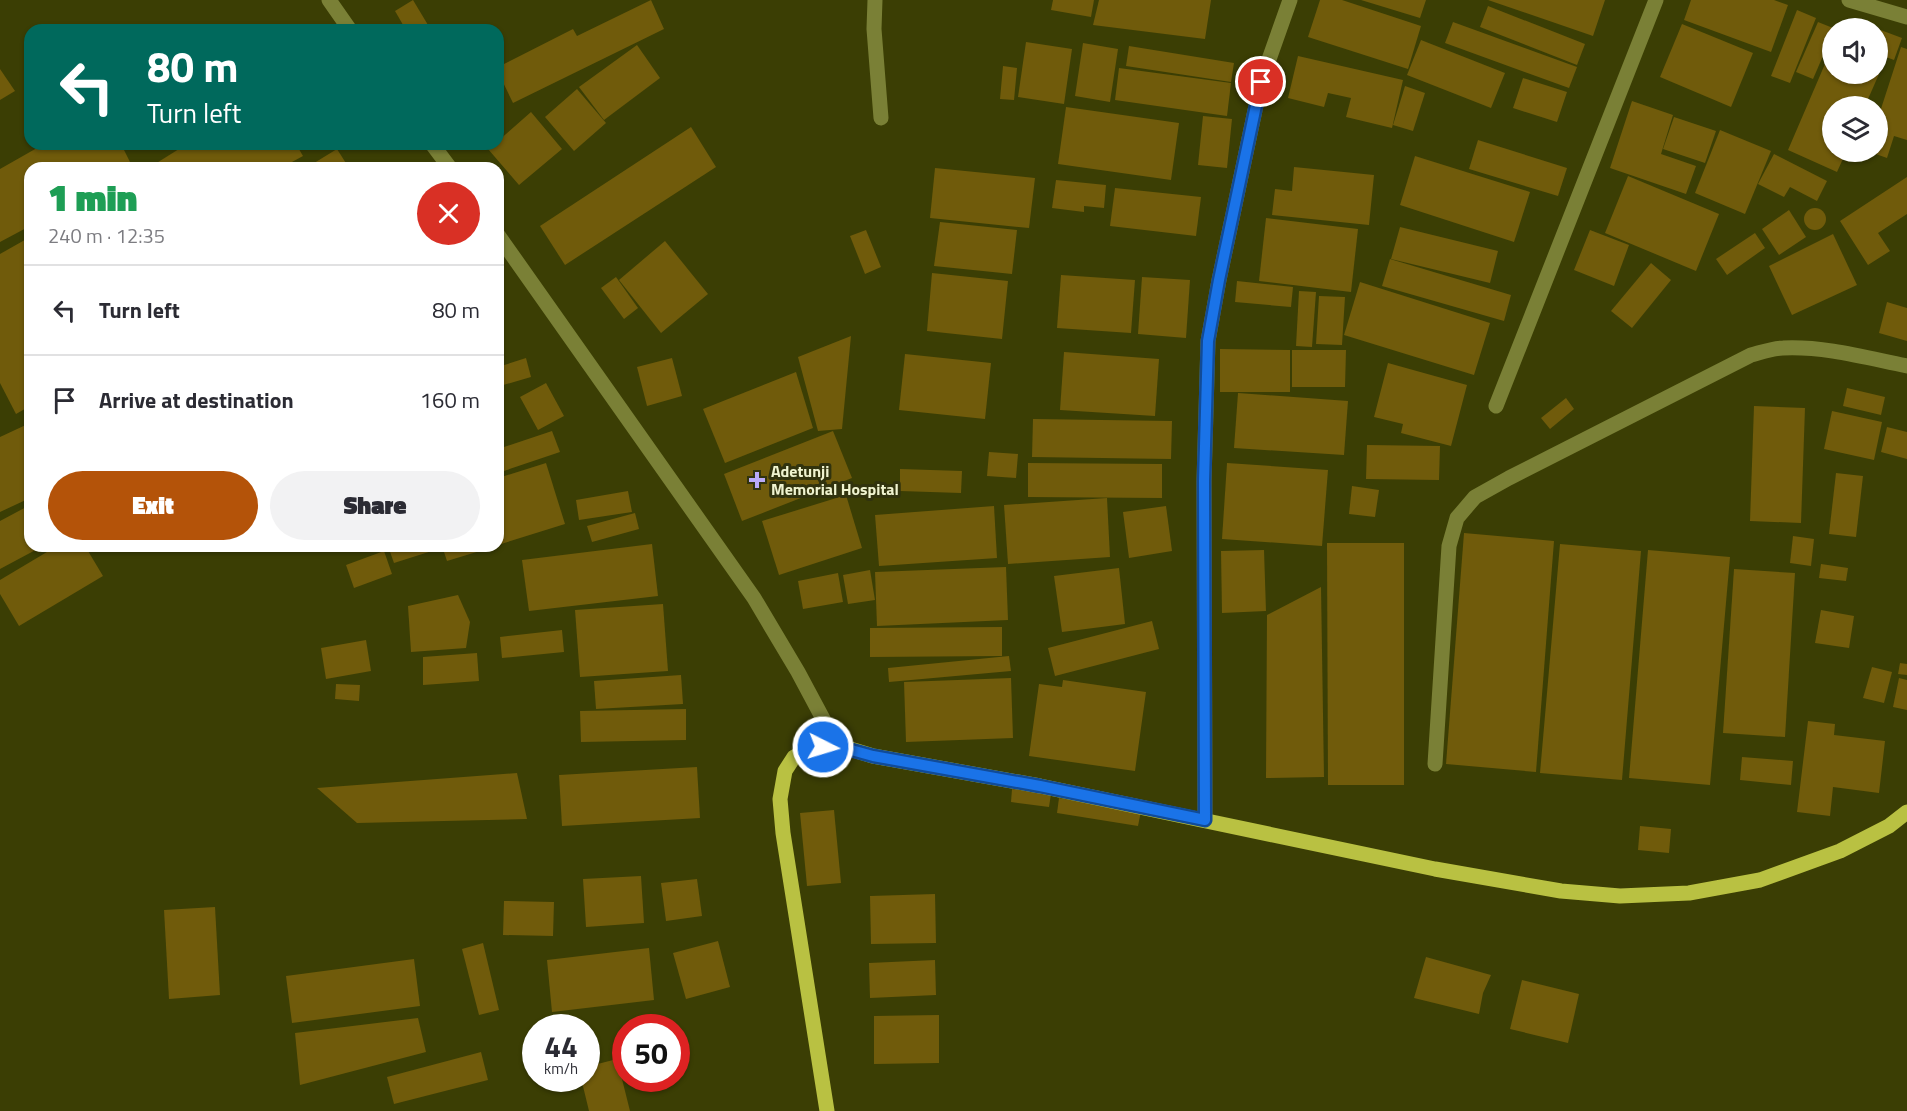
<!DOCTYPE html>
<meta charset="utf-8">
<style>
:root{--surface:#fff;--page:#f2f2f3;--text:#2b2b33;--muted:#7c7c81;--line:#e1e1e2;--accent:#b45309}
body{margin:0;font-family:"Titillium Web",sans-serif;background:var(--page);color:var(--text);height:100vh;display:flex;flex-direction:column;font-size:22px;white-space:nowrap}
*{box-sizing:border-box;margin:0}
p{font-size:20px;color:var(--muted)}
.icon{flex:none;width:33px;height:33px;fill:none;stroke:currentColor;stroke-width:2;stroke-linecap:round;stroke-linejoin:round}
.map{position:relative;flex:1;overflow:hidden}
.panel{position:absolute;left:24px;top:162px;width:480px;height:390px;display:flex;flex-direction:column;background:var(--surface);border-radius:18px;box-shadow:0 2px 4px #0004}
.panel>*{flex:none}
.guide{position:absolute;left:24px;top:24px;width:480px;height:126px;border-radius:18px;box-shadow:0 2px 4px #0004;background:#00695c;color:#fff;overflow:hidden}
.controls{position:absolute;left:1822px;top:18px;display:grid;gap:12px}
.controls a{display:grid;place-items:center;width:66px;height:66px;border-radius:50%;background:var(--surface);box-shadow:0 2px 4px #0004;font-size:30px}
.speed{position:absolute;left:522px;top:1014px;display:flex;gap:12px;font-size:30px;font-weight:700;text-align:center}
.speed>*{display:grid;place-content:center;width:78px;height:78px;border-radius:50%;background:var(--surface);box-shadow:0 2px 4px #0004;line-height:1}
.speed small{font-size:15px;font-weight:400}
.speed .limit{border:9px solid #d22;background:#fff;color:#111}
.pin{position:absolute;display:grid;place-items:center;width:51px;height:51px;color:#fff;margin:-26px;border:3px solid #fff;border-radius:50%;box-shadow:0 2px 6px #0007}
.me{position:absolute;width:66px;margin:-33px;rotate:95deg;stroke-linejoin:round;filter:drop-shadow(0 0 4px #0008)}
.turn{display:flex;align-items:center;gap:21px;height:126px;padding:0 24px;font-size:27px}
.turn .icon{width:78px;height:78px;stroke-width:2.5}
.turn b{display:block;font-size:42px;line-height:51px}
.round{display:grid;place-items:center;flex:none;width:63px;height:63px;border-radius:32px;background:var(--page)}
.summary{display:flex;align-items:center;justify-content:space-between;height:102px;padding:0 24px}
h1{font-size:36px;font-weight:800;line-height:45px;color:#1e9e55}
.action{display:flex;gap:12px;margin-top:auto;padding:12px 24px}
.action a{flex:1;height:69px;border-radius:36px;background:var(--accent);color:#fff;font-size:24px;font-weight:800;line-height:69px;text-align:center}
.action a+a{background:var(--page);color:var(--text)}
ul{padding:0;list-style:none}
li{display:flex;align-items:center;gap:18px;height:90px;padding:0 24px;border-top:2px solid var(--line)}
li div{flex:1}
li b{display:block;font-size:22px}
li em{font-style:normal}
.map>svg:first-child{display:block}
</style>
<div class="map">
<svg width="1907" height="1111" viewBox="0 0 1907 1111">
<rect width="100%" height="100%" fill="#3b3e04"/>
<g fill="#705b0b">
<polygon points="413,0 431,30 406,30 395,11"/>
<polygon points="651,0 664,29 513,103 498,72 498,67 573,29 577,36"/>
<polygon points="1053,0 1094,0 1091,17 1051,10"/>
<polygon points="1099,0 1211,0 1205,39 1093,25"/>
<polygon points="1320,0 1342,0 1421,26 1408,69 1308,37"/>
<polygon points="1361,0 1426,0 1420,18"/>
<polygon points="1488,0 1605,0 1593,36"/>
<polygon points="1691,0 1774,0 1788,5 1771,52 1684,20"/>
<polygon points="1488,6 1585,44 1577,65 1480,27"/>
<polygon points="1797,10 1816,18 1790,83 1771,76"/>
<polygon points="1453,22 1577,67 1569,88 1445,43"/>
<polygon points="1818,22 1833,28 1833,33 1813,79 1796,72"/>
<polygon points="1858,22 1876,28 1855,28"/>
<polygon points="1682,24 1753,53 1731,107 1660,77"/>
<polygon points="1878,29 1902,38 1894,60 1878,54"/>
<polygon points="1421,40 1505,73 1491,108 1407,75"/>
<polygon points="1026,42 1072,49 1064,104 1018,97"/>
<polygon points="1083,43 1118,49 1110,102 1075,96"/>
<polygon points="637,45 660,78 604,120 579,87"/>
<polygon points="1129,46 1234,63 1231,82 1126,66"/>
<polygon points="1901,47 1907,49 1907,140 1894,136 1887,158 1870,152 1878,152 1878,118"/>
<polygon points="1831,50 1833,50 1833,74 1879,74 1865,106 1833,106 1833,152 1846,152 1837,172 1788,150"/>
<polygon points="1298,56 1403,80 1392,128 1346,117 1351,98 1328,93 1324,107 1288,98"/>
<polygon points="1003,66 1017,68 1014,100 1000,99"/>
<polygon points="1119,68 1231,83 1227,116 1115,100"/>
<polygon points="0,69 15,91 0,100"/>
<polygon points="1523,78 1567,92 1557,122 1513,108"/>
<polygon points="1405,86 1425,93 1413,131 1393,125"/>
<polygon points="577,89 606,123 574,151 545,117"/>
<polygon points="1632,101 1673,115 1661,154 1696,166 1686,194 1610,168"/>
<polygon points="1066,107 1179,123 1171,180 1058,164"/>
<polygon points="531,112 562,149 519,185 488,149 494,144 498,144 498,141"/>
<polygon points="1203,116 1232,119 1227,168 1198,165"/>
<polygon points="1674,117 1716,131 1705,163 1663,149"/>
<polygon points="691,127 716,167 565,265 540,226"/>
<polygon points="1720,130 1771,151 1745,214 1695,193"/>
<polygon points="1478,140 1567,168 1558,196 1469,169"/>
<polygon points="44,144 121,144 133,168 30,168 30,226 0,242 0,169"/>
<polygon points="187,144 296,144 303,156 281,168 157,168 155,164"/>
<polygon points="337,149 349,168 306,168"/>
<polygon points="1774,154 1827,181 1817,201 1790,187 1784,197 1758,184"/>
<polygon points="1415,156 1530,192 1514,242 1400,205"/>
<polygon points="1294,167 1374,175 1369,225 1272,215 1275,189 1292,191"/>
<polygon points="935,168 1035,178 1029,228 930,218"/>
<polygon points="1628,176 1719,214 1696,271 1605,233"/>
<polygon points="1907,177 1907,214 1878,233 1890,251 1868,265 1840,221"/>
<polygon points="1056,180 1106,185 1104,208 1084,206 1084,212 1052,208"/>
<polygon points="1115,188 1201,197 1196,236 1110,226"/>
<circle cx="1815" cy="219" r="11"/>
<polygon points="1789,210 1806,237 1779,255 1762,229"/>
<polygon points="1266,218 1358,229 1351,292 1259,281"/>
<polygon points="940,222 1017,230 1012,274 934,266"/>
<polygon points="1400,227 1498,251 1490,283 1391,259"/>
<polygon points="866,230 881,267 865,274 850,236"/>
<polygon points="1590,230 1629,245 1614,286 1574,270"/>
<polygon points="1755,233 1765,248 1727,275 1716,259"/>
<polygon points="1833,234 1857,285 1792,315 1769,266"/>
<polygon points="30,237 30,406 16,414 0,383 0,254"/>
<polygon points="665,241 708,294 661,333 619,280"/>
<polygon points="1390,259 1511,295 1504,321 1382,286"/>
<polygon points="1651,263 1671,280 1632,328 1611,311"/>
<polygon points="932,273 1008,281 1002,339 927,331"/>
<polygon points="1061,275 1135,280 1131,333 1057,328"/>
<polygon points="616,277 638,308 624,319 601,288"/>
<polygon points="1142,277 1190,280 1186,338 1138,334"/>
<polygon points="1237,281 1293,287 1291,307 1235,302"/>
<polygon points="1360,282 1490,323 1474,375 1344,335"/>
<polygon points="1299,291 1316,292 1312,347 1296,346"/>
<polygon points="1319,296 1345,297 1342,345 1316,344"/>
<polygon points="1887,302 1907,308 1907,341 1879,333"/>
<polygon points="851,336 842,429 818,431 798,357"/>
<polygon points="1220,349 1290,350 1290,392 1220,392"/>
<polygon points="1292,350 1346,350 1345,387 1292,387"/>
<polygon points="1064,352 1159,359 1155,416 1060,410"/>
<polygon points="905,354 991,363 985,419 899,410"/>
<polygon points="526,358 531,377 500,386 498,367"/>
<polygon points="672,358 682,396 647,406 637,367"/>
<polygon points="1388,363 1467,385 1451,446 1401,433 1403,424 1374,417"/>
<polygon points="796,372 813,428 725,463 703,409"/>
<polygon points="546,383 564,416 538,430 520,397"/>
<polygon points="1847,388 1885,397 1881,415 1843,406"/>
<polygon points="1238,393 1348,401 1344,455 1234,448"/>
<polygon points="1566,398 1574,409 1550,429 1541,418"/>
<polygon points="1754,406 1805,408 1801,523 1750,521"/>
<polygon points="1832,411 1882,422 1874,460 1824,449"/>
<polygon points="1033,419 1172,421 1171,459 1032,457"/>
<polygon points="30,423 30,498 0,512 0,437"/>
<polygon points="1887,427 1907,432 1907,459 1881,452"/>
<polygon points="552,431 560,452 498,473 498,449"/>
<polygon points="833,431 852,478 742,521 724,474"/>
<polygon points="1367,445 1440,446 1439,480 1366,479"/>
<polygon points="989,452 1018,454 1016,478 987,476"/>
<polygon points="546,463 565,524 498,545 498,478"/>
<polygon points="1028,463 1162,464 1162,498 1028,497"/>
<polygon points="1227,463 1328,470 1322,546 1222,539"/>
<polygon points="900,469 962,471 961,493 900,491"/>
<polygon points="1836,473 1863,476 1856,537 1829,534"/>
<polygon points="1352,486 1379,490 1375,517 1349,514"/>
<polygon points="628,491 632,512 579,520 576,500"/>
<polygon points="846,495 862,548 779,575 762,521"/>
<polygon points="1107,498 1110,557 1008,564 1004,505"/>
<polygon points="30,505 30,546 43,546 0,569 0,521"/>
<polygon points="994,506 997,558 879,566 875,515"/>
<polygon points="1166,506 1172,551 1129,558 1123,512"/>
<polygon points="635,513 639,529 592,542 587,526"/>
<polygon points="1464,533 1554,541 1536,772 1446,764"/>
<polygon points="1793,536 1814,539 1811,566 1790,563"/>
<polygon points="1327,543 1404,543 1404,785 1328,785"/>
<polygon points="652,544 658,596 529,611 522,560"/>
<polygon points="1560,544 1641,551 1622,780 1540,773"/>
<polygon points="57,546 85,546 103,576 19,626 0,594 0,580"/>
<polygon points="388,546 434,546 435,550 394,563"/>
<polygon points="442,546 493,546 493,547 447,561"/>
<polygon points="1264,550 1266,611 1222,613 1221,551"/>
<polygon points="1648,550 1730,557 1710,785 1629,778"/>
<polygon points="384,551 392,574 354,588 346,565"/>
<polygon points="1821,564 1848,568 1846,581 1819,578"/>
<polygon points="1006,567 1008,620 877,626 875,572"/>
<polygon points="1119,568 1125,624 1062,632 1054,576"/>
<polygon points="1734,569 1795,573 1785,737 1723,733"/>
<polygon points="870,570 875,600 848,604 843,575"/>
<polygon points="838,573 843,602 803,609 798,581"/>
<polygon points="1321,587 1324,777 1266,778 1267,615"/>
<polygon points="458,595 470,622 466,648 411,652 408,606"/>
<polygon points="663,604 668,671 580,677 575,610"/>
<polygon points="1821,610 1854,616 1849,648 1815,643"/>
<polygon points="1152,621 1159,649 1055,676 1048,648"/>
<polygon points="1002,627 1002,656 870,657 870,628"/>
<polygon points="562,630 564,652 502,658 500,637"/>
<polygon points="366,640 371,671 326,679 321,648"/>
<polygon points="477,653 479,681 423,685 423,657"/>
<polygon points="1009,656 1011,671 889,682 888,668"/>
<polygon points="1900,663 1907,664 1907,675 1898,674"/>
<polygon points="1872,667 1892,672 1884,703 1863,698"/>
<polygon points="681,675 683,704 596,709 594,681"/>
<polygon points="1011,678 1013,738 906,742 904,682"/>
<polygon points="1899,678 1907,680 1907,710 1893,707"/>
<polygon points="1063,680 1146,692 1135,771 1029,756 1039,684 1062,687"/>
<polygon points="336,684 360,685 359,701 335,699"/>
<polygon points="686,709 686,740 581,742 580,711"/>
<polygon points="1808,721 1835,724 1834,735 1885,741 1879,793 1833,787 1830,816 1797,812"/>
<polygon points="1742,757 1793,761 1791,785 1740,780"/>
<polygon points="697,767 700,818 562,826 559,775"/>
<polygon points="517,773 527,819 357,823 317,788"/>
<polygon points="1012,789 1051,794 1049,807 1011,802"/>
<polygon points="1059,798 1141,811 1138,826 1057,813"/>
<polygon points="834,810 841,883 807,886 800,813"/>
<polygon points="1640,826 1671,829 1669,853 1638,850"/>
<polygon points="641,876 644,923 586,927 583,879"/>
<polygon points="697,879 702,916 666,921 661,883"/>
<polygon points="935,894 936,943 871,944 870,896"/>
<polygon points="504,901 554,902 553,936 503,935"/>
<polygon points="215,907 220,995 169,999 164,910"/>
<polygon points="718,941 730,987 686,999 673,953"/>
<polygon points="483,943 499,1010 479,1015 462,949"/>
<polygon points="649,948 654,1000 552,1012 547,960"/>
<polygon points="1426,957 1491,975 1483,993 1479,1014 1414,998"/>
<polygon points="414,959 420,1006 292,1023 286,976"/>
<polygon points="935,960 936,995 870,998 869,963"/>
<polygon points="1522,980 1579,994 1568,1043 1510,1029"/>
<polygon points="939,1015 939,1063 874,1064 874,1016"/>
<polygon points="418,1018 426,1052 300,1085 295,1033"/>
<polygon points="481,1052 488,1080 394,1104 387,1077"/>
<polygon points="617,1059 630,1111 589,1111 581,1078 586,1078 586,1067"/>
</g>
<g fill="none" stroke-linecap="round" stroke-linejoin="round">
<g stroke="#7a8036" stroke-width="15">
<polyline points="329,0 350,30"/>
<polyline points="875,0 874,29 881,118"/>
<polyline points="1849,0 1907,17"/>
<polyline points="432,144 450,168"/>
<polyline points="498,235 754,598 798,672 837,745"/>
<polyline points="1496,406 1656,0"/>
<path d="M1435 764 1449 546 1457 518 1475 497 1509 478 1751 355C1762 352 1773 348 1783 348 1825 346 1867 358 1907 366"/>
<polyline points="1205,820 1204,481 1208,341 1219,280 1261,82 1290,0"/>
</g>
<polyline stroke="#b9c142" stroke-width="15" points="827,1111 783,833 780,799 785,771 794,757 809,749 837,745 873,756 1040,786 1435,869 1561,891 1620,896 1689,893 1760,880 1840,851 1889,826 1907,812"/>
</g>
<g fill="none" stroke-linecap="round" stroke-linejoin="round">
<defs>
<polyline id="route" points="823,747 837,746 873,756 1040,786 1205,820 1204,481 1208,341 1219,280 1261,82"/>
</defs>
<use href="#route" stroke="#114b97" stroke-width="15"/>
<use href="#route" stroke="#1a73e8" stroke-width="10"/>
</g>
<path fill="#b9aaf7" stroke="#31330e" stroke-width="2" d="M754 471h6v6h6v6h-6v6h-6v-6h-6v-6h6z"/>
<g text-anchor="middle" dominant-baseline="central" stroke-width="6" stroke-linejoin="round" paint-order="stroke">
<g font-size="16" font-weight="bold" fill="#f0f4d0" stroke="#31330e" text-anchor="start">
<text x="771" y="471">Adetunji<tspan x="771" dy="18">Memorial Hospital</tspan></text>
</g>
</g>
</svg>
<div class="controls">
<a><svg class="icon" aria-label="sound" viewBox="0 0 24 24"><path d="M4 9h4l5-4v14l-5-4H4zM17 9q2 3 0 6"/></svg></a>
<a><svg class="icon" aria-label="layers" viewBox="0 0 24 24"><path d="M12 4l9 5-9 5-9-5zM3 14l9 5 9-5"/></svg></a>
</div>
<div class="speed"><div>44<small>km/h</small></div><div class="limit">50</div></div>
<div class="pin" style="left:1261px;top:82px;background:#d93025"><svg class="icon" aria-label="arrive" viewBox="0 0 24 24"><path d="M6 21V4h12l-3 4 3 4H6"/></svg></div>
<svg class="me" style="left:823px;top:747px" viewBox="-20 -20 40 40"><circle r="17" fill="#1a73e8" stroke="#fff" stroke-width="3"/><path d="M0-11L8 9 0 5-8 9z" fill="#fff"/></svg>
<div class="guide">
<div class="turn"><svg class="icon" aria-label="left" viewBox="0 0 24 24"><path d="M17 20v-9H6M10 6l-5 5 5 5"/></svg><div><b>80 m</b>Turn left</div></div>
</div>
<section class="panel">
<div class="summary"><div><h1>1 min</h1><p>240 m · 12:35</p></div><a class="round" style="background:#d93025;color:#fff"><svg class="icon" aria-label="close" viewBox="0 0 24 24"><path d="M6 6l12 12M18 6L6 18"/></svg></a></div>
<ul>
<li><svg class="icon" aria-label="left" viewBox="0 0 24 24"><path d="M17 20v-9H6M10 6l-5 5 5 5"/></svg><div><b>Turn left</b></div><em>80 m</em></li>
<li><svg class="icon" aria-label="arrive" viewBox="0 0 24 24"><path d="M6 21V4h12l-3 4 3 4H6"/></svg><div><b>Arrive at destination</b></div><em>160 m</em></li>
</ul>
<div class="action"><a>Exit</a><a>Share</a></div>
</section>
</div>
